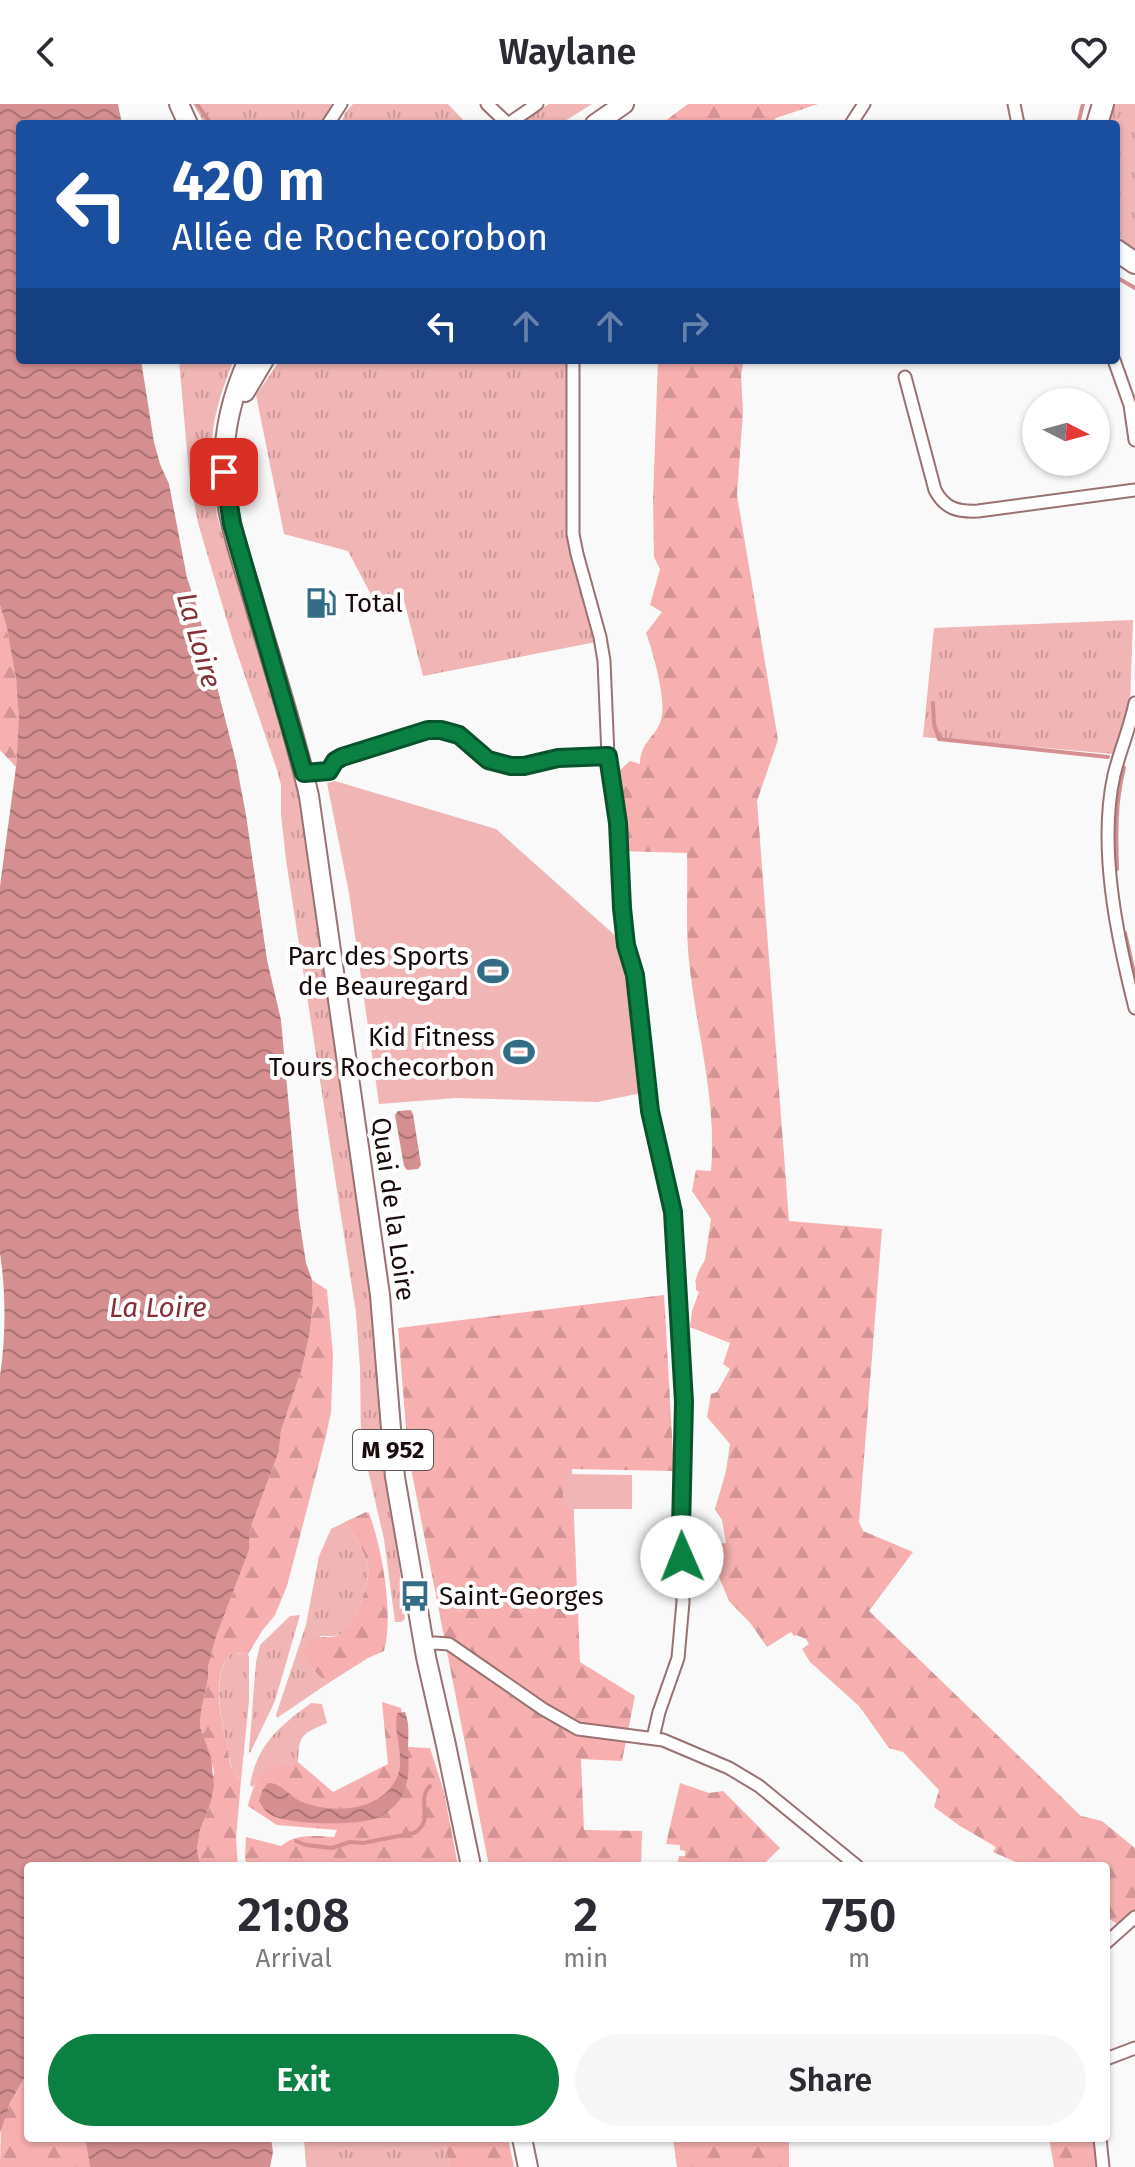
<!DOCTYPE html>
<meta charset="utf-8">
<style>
:root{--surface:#fff;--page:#f7f7f7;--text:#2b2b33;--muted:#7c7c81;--accent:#0b8043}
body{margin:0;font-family:"Fira Sans",sans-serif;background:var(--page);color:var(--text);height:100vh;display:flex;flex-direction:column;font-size:30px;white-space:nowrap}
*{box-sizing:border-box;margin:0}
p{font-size:26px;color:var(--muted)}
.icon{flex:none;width:44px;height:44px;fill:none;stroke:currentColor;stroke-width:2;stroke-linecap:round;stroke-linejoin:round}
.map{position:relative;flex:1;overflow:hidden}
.sheet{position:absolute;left:24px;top:1758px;width:1086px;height:280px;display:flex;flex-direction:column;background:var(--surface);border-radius:8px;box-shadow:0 2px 6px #0004}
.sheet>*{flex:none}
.top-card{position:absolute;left:16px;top:16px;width:1104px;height:244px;border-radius:8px;box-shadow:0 2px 6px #0004;background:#1a4fa0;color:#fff;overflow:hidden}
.needle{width:52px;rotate:96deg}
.fabs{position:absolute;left:1022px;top:284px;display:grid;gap:16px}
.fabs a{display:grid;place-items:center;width:88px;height:88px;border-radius:50%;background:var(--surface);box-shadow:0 2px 6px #0004;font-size:40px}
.pin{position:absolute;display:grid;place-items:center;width:68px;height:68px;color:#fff;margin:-34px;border-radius:16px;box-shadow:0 4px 12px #0006}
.me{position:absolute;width:88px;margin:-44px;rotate:359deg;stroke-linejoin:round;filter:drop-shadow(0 0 6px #0008)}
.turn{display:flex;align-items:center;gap:28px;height:168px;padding:0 24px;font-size:36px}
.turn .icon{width:104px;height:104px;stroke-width:2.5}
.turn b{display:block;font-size:56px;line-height:68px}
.lanes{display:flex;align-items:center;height:76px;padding:0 24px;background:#0003;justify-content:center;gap:40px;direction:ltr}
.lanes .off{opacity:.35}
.eta{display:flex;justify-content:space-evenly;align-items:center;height:136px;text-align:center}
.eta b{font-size:48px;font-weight:600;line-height:56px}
.cta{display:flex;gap:16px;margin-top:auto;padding:16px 24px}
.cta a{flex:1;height:92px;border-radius:48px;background:var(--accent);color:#fff;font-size:32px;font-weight:600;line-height:92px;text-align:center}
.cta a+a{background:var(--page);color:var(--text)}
header{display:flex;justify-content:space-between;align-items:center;height:104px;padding:0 24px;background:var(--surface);font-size:36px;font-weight:600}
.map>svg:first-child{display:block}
</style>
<header><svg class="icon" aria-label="back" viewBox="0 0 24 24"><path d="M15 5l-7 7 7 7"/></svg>Waylane<svg class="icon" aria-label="heart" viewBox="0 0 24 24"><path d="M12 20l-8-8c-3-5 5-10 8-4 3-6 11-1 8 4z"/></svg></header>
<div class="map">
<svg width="1135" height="2063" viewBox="0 0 1135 2063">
<defs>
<pattern id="grass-tufts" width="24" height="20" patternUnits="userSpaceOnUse" patternTransform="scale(2)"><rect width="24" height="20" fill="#f0b5b4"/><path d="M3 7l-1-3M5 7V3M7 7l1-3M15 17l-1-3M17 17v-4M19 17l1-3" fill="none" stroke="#cd9a99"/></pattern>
<pattern id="forest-firs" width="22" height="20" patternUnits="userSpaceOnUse" patternTransform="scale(2)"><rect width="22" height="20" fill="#f7afaf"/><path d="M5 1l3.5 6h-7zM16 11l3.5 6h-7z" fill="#d39595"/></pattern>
<pattern id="water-waves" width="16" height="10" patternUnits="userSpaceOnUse" patternTransform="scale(2)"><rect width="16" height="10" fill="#d58f90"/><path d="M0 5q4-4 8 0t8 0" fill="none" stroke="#ac7374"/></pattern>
</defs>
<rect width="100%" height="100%" fill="#f9f9f9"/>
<g fill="url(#grass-tufts)">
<polygon points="193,0 332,0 320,20 205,20"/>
<polygon points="353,0 448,0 467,20 341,20 345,9"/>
<polygon points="549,0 592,0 560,20 525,20 523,16"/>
<polygon points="1115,0 1135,0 1135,148 1131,147 1116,129 1116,20 1108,20"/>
<path d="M179 256H234C208 318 208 347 217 412L301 692 375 1211 382 1306 405 1515 401 1518H395L384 1435 361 1336 360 1264 356 1209 286 756 281 710V681L277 666 233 537 198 419 189 369Z"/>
<polygon points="280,256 569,256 572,451 596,538 423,572 403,492 377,502 348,447 284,430 256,291"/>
<polygon points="1133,516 1130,599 1113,650 923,633 934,524"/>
<path d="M345 1418C354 1432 365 1446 368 1463 371 1476 355 1519 345 1528 338 1533 329 1532 320 1532L308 1560 327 1580 277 1614 276 1611 306 1521 319 1452 331 1425Z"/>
<polygon points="300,1511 275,1597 250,1649 249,1647 256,1558 260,1541 290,1512"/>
<path d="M232 1549 248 1550 249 1553V1597L241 1676 233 1669C227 1639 206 1572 232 1549Z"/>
<path d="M311 1599 322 1600 327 1619C302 1630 299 1630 298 1658 280 1662 263 1667 253 1683L250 1681C257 1640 280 1622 311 1599Z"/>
<polygon points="304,2034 443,2034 450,2063 306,2063"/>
</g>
<g fill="url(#forest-firs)">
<polygon points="688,0 818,0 776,14 771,20 661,20"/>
<path d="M658 256H744L741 271 743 307 737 391 778 636 757 697 789 1117 882 1125 859 1418 863 1427 913 1448 869 1507 1081 1712 1102 1717 1135 1744V1813L1122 1823 1106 1813V1762H1025L993 1748 996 1743 960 1722 934 1703 939 1686 903 1648 889 1644 859 1602 810 1558 802 1545 809 1540 806 1535 796 1531 794 1532 791 1528 767 1543 751 1520 729 1497 709 1449H715L718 1440 726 1439 722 1416 715 1405 726 1367 730 1340 707 1313 711 1290 717 1288 730 1265 723 1260 730 1239 690 1223 692 1207 699 1188 696 1186V1179L695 1178 699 1166 705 1156 711 1115 692 1087 696 1066 711 1067C717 999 698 934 690 866 685 830 688 786 687 749L619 747 609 662 620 666 630 657 640 660C640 638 656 633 661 616 667 597 653 548 646 529L662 508 650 501 660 465 654 453 653 396Z"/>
<path d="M0 501C11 537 18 575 19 613 20 629 17 646 16 663L0 646Z"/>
<path d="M312 1176 327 1186 333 1251 331 1308 326 1332 287 1482 275 1511 262 1527 248 1550 232 1549C210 1568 221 1617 227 1642 229 1650 229 1660 233 1667 234 1671 238 1674 241 1676L236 1735 238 1762H200L197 1745 200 1726 210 1701 214 1667 200 1623 201 1608 208 1575V1563L216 1533 249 1446V1430L252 1420 279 1347 281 1327 303 1261 310 1227 313 1199Z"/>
<polygon points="664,1191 674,1367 572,1365 580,1558 635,1592 622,1657 581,1655 584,1726 642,1727 641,1762 489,1762 408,1349 398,1224"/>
<path d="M366 1408 369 1409C382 1444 394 1510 384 1547L368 1554 327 1580 308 1560 305 1544C317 1525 330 1539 344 1528 355 1519 371 1477 368 1463 365 1446 354 1432 345 1418Z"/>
<path d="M382 1598 401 1604 408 1643 430 1644 444 1688 458 1762H247L245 1754 246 1733 281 1742C297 1729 314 1732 334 1733L337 1726 277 1721 248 1702C256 1668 264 1665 298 1658L333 1688 388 1660Z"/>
<polygon points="680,1679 709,1689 723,1687 780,1744 762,1762 677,1762 679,1752 685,1752 685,1747 680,1746 680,1741 666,1740"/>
<polygon points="28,1967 28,2034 85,2034 90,2063 0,2063 1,2020 10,1999"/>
<polygon points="443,2034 508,2034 514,2063 450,2063"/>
<polygon points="673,2034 789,2034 789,2063 677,2063"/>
<polygon points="1049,2034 1101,2034 1104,2063 1054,2063"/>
</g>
<g fill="#f0b5b4">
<polygon points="335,677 496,725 618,834 647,988 597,998 456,994 379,1000 349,789 327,679"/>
<polygon points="563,1370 632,1371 632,1405 563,1405"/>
</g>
<g fill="url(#water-waves)">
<path d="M0 0H118L122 20H20V256H141L154 338 160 360 169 380 187 474 197 503 236 658 246 711 267 856 281 916 299 1114 306 1159 312 1176 313 1199 310 1227 303 1261 281 1327 279 1347 252 1420 249 1430V1446L216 1533 208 1563V1575L201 1608 200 1623 211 1654 214 1682 210 1701 200 1726 197 1745 200 1762H28V1967L10 1999 0 2029V1272C6 1231 6 1190 0 1149V782L16 663 19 615 16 574 7 525 0 501Z"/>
<polygon points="411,1006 413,1010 421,1061 418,1065 407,1066 404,1062 395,1011 398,1007"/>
<path d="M405 1608C410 1620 408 1632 408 1645 409 1663 410 1684 397 1699 393 1704 383 1711 377 1714 358 1722 289 1721 271 1711 266 1708 262 1703 259 1697L262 1687 268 1679C282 1679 289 1692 300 1697 332 1711 384 1708 398 1671 405 1650 393 1630 397 1609Z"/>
<polygon points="85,2034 271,2034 273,2048 270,2063 90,2063"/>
</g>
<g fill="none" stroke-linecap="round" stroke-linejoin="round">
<g stroke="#d58f90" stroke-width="4">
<polyline points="197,0 211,20"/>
<polyline points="1078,20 1083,0"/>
<polyline points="1116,173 1135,184"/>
<polyline points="933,599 934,620 939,635 1108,653"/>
<path d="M1117 765C1116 730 1115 698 1124 664"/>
<polyline points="1125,829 1135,873"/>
<path d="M296 1737 306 1741 332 1744 350 1738 363 1739 414 1729C436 1716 415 1698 430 1682"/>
</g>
<defs>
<g id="minor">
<polyline points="487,0 508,20 537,0"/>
<polyline points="1014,0 1018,20"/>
<polyline points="328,20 341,0"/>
<polyline points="851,20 864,0"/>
<polyline points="573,256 573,430 577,450 600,533 604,557 608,652 618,719 622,804 626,841 635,871 650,1007 674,1117 684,1298 681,1425 683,1498 678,1554 659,1608 653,1634"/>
<polyline points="1114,256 1130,301 1135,336"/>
<path d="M905 273 935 386C945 405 958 408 978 407L1135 386"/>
<path d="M1135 599C1130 624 1120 646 1114 671 1098 743 1117 833 1135 904"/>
<polyline points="304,669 329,667 335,657 342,653 428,626 441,626 459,631 488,656 511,662 524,662 558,654 608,652"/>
<polyline points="423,1541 435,1539 449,1540 543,1605 578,1625 663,1636 729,1664 759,1682 857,1762"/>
<polyline points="1106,1839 1135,1813"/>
<polyline points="1106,1955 1135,1944"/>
<polyline points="1100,2034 1103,2063"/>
</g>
<g id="primary">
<polyline points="179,0 188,20"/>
<polyline points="595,20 624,0"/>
<path d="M248 256C232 291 223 330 224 368 225 412 242 457 254 498 273 563 294 626 309 692L380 1191 395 1373 426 1553 446 1641 471 1762"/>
<polyline points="245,288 264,256"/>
<polyline points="522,2034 528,2063"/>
</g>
<g id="motorway">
<polyline points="1097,20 1103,0"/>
<polyline points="1116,146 1135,159"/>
</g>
</defs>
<use href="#minor" stroke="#997271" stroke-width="15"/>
<use href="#primary" stroke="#997271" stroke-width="22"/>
<use href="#motorway" stroke="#997271" stroke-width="24"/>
<use href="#minor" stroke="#fff" stroke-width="11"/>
<use href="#primary" stroke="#fff" stroke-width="18"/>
<use href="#motorway" stroke="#fff" stroke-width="20"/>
</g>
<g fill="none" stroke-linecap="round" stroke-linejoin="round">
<defs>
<polyline id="route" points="224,368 232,420 304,669 329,667 335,657 342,653 428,626 441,626 459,631 488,656 511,662 524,662 558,654 608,652 618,719 622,804 626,841 635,871 650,1007 673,1108 684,1298 681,1425 682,1453"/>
</defs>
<use href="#route" stroke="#07532c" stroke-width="20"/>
<use href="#route" stroke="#0b8043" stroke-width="14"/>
</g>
<defs>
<symbol id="fuel-bare" viewBox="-9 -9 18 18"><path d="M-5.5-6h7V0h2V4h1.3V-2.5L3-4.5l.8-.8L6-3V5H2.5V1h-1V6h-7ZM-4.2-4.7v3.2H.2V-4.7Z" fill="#326c85" stroke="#fff" stroke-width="2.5" paint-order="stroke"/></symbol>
<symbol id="stadium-bare" viewBox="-9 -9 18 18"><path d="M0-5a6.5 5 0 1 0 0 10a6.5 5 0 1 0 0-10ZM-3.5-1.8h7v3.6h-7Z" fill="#326c85" stroke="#fff" stroke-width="2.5" paint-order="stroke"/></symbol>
<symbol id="bus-bare" viewBox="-9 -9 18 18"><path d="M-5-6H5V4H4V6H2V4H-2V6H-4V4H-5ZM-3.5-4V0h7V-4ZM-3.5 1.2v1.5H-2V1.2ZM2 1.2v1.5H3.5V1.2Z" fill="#326c85" stroke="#fff" stroke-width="2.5" paint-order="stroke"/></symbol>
</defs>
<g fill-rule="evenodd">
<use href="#fuel-bare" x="299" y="477" width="44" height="44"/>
<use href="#stadium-bare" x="471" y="845" width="44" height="44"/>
<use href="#stadium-bare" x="497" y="926" width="44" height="44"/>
<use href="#bus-bare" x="393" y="1470" width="44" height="44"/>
</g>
<g text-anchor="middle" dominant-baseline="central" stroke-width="8" stroke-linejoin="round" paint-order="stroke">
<rect fill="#fff" stroke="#5e5454" stroke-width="2" x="353" y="1326" width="80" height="40" rx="6"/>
<g font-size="24" font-weight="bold" fill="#190b0b">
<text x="393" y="1346">M 952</text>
</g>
<g font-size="26" fill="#190b0b" stroke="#fff" text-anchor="start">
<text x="345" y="499">Total</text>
<text x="469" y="852" text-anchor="end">Parc des Sports<tspan x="469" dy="30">de Beauregard</tspan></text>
<text x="495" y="933" text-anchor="end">Kid Fitness<tspan x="495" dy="30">Tours Rochecorbon</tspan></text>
<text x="439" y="1492">Saint-Georges</text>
</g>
<g font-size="26" fill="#190b0b" stroke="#fff">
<text transform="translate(393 1105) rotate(82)">Quai de la Loire</text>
</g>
<g font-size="28" font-style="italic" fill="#833036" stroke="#fff">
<text transform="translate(199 536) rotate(74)">La Loire</text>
<text x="158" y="1203">La Loire</text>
</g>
</g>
</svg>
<div class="fabs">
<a><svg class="needle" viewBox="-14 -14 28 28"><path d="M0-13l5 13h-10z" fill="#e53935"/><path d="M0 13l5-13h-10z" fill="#7c7c81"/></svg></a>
</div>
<div class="pin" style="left:224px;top:368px;background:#d93025"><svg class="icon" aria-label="arrive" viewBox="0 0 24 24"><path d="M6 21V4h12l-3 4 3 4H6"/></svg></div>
<svg class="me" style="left:682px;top:1453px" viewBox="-20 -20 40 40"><circle r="19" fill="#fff"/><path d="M0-13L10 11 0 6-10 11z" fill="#0b8043"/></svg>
<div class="top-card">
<div class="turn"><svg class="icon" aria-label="left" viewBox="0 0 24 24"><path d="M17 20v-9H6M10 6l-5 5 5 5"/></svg><div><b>420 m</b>Allée de Rochecorobon</div></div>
<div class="lanes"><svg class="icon" aria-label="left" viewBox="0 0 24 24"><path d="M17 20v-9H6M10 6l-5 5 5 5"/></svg><svg class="icon off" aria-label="ahead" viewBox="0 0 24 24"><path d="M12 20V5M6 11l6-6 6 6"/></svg><svg class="icon off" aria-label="ahead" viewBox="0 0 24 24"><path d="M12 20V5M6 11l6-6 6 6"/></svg><svg class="icon off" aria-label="right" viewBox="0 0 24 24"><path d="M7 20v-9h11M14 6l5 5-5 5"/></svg></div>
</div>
<section class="sheet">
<div class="eta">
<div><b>21:08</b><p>Arrival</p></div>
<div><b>2</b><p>min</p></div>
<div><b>750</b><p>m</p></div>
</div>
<div class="cta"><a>Exit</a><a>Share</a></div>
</section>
</div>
